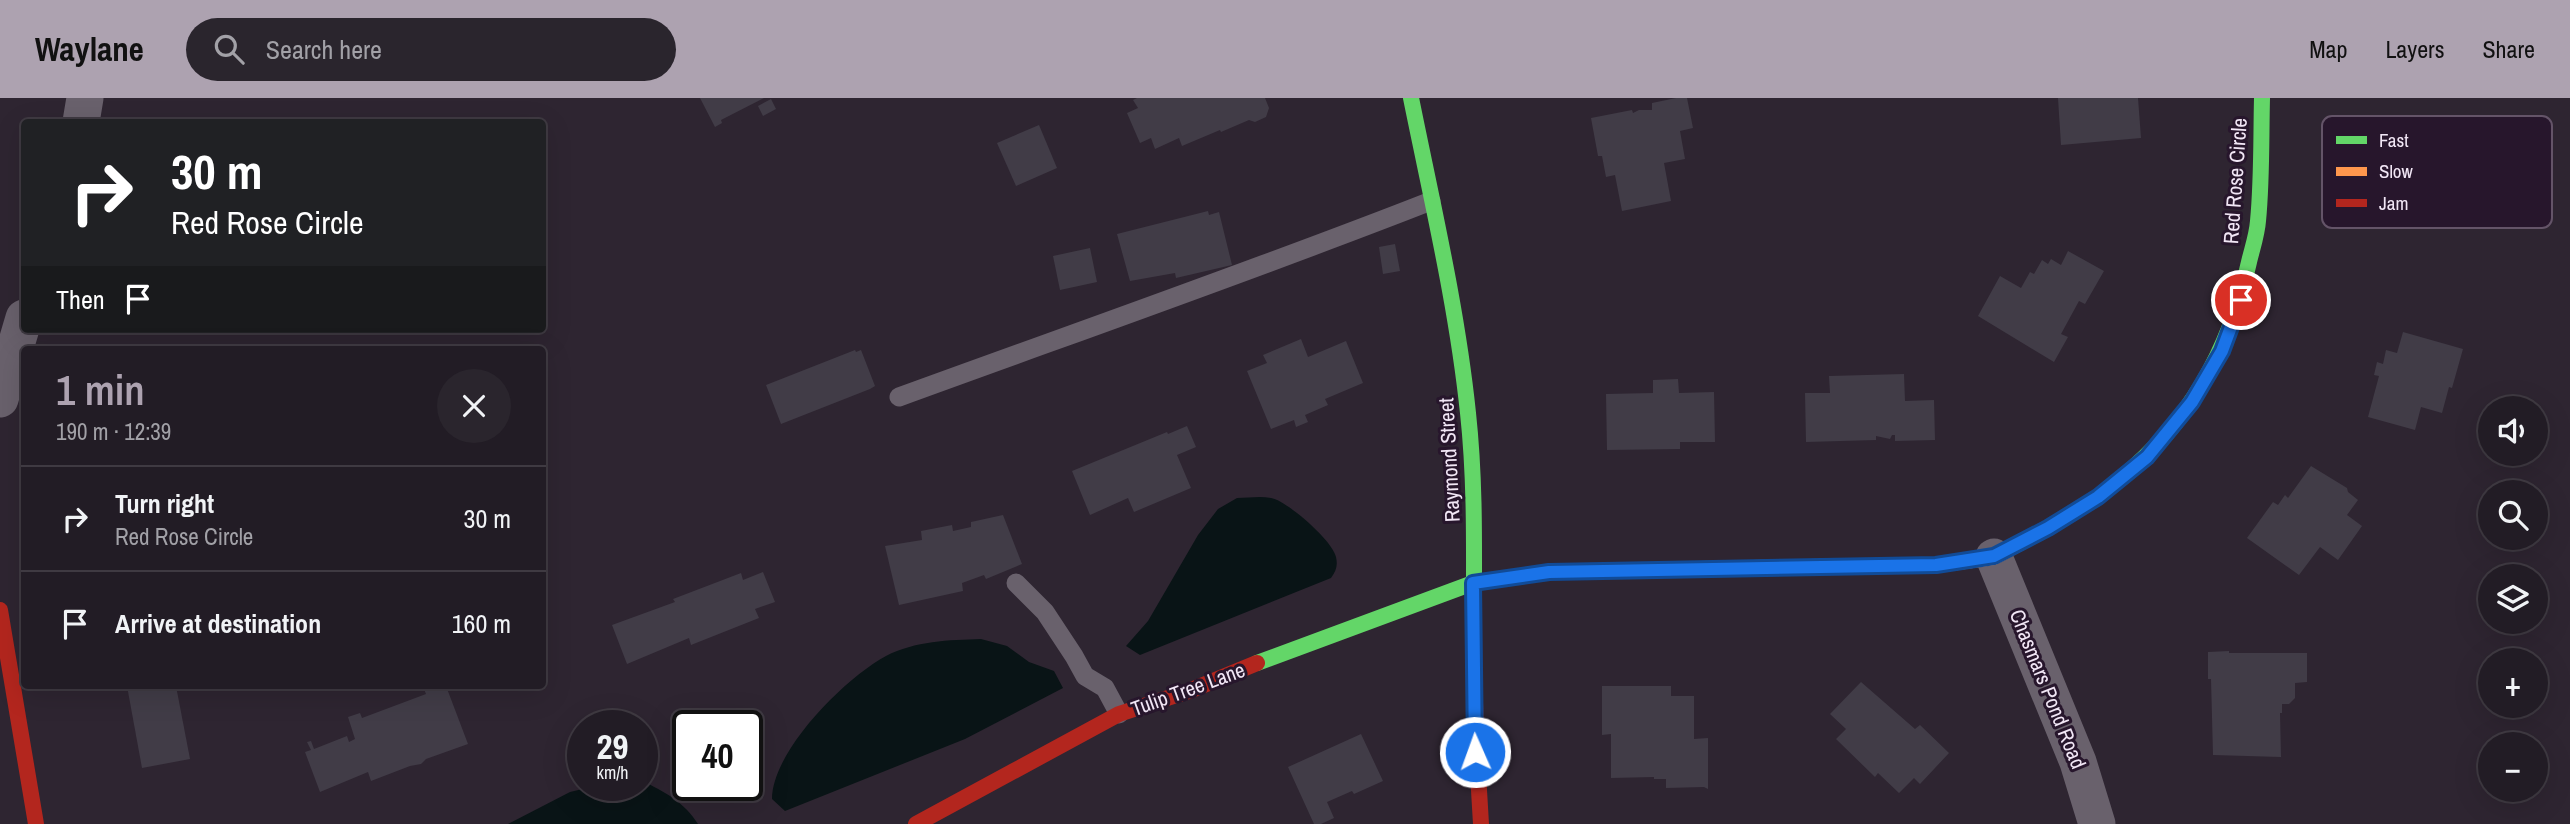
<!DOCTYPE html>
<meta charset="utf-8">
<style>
:root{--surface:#221c25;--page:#2a252d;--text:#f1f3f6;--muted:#a2a1a7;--line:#3f3a42;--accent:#ada2b0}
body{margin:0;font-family:"Archivo Narrow",sans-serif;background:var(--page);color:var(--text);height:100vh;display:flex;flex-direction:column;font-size:26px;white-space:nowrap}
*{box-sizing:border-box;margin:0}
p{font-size:23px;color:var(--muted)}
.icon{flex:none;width:38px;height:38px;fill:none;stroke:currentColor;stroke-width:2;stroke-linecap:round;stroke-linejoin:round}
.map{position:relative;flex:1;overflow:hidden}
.panel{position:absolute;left:21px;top:248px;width:525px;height:343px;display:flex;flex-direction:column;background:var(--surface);border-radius:7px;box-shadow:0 7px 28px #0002,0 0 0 2px var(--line)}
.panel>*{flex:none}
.banner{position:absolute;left:21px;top:21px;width:525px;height:214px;border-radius:7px;box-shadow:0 7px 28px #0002,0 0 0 2px var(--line);background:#202124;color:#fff;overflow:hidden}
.buttons{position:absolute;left:2478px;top:298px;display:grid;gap:14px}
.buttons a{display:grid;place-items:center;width:70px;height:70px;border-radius:50%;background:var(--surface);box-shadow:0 7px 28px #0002,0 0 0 2px var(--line);font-size:35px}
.speed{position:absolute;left:567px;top:612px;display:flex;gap:14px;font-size:35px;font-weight:700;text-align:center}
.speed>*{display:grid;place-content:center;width:91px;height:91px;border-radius:50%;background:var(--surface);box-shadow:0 7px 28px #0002,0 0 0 2px var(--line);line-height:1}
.speed small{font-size:18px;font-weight:400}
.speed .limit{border:4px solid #111;border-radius:10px;background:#fff;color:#111}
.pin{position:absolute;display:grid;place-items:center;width:60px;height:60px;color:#fff;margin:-30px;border:4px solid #fff;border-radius:50%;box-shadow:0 2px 7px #0007}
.me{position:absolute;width:77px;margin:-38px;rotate:358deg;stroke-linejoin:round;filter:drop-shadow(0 0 5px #0008)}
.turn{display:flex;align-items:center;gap:24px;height:147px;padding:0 35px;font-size:32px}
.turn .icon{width:91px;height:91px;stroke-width:2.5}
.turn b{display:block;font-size:49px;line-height:60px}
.then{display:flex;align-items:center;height:66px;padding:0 35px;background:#0003;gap:14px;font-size:26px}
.round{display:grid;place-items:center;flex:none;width:74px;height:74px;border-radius:37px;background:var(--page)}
.head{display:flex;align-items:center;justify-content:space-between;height:119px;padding:0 35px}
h1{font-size:42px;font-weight:600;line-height:52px;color:var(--accent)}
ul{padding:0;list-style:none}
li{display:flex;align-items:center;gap:21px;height:105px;padding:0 35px;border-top:2px solid var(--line)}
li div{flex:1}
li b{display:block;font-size:26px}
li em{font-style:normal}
header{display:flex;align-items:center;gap:42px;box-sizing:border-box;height:98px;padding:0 35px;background:var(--accent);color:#111}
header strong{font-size:33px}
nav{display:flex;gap:38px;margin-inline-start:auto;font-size:24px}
.search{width:490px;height:63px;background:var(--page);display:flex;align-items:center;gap:18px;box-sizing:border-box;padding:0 24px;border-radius:38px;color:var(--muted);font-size:26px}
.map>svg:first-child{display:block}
</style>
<header>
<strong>Waylane</strong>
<div class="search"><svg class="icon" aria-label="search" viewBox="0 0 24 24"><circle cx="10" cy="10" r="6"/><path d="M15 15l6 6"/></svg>Search here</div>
<nav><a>Map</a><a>Layers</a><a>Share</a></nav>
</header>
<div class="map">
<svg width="2570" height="726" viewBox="0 0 2570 726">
<rect width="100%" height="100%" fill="#2e2531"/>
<g fill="#091416">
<path d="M1237 400C1248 400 1260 398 1271 400 1286 402 1333 443 1336 459 1338 468 1336 473 1331 480L1140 557 1126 548 1148 523 1198 437 1218 411Z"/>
<path d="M981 541 1007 548 1029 564 1054 573 1063 590 965 641 785 713 772 701C772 653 845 580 886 558 915 543 949 542 981 541Z"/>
<path d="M642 683C664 693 685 705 698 726H508L570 694 595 688H642Z"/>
</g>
<g fill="#413c47">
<polygon points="700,0 764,0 721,22 722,25 715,29"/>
<polygon points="1137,0 1265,0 1269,10 1266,19 1255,24 1249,22 1221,34 1220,32 1182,48 1179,40 1155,51 1151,40 1140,45 1127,15 1138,10 1133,2"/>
<polygon points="1676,0 1687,0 1693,30 1680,33 1685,61 1664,65 1671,103 1622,113 1615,77 1606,79 1602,58 1598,58 1591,20 1632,12 1633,15 1639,12 1652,12 1652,5"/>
<polygon points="2058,0 2138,0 2141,40 2061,47"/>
<polygon points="771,1 776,11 763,18 758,8"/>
<polygon points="1039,27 1057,70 1016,88 997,45"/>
<polygon points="1208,113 1209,117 1219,114 1232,167 1176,180 1175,175 1130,183 1117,136"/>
<polygon points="1395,146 1400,173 1383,176 1379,149"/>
<polygon points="1090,150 1097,184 1060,192 1053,158"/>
<polygon points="2068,153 2104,173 2085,206 2079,203 2061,236 2068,239 2054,264 1978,218 2000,178 2021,190 2030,174 2034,176 2042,162 2048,166 2051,161 2061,167"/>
<polygon points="2403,234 2463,251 2452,290 2449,289 2442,315 2421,309 2415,332 2368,319 2379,278 2374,277 2377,264 2383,266 2386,252 2397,255"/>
<polygon points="1301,241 1308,259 1346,243 1363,285 1325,301 1328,307 1305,317 1308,324 1296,329 1294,322 1271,331 1247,273 1267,265 1263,257"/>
<polygon points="855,252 856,254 861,252 875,288 870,291 781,326 766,287"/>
<polygon points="1904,276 1905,303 1934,302 1935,342 1895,343 1895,337 1892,337 1890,341 1876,338 1876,342 1806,344 1805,295 1830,295 1829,278"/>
<polygon points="1678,281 1679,295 1714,294 1715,344 1680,344 1680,351 1607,352 1606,296 1653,295 1653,282"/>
<polygon points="1187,328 1196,349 1177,357 1191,390 1134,414 1128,400 1090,417 1072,373 1167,334 1168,336"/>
<polygon points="2311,368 2347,390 2348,394 2358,402 2347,417 2362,428 2338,462 2320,449 2299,477 2247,440 2273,404 2278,407 2285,397 2288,400"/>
<polygon points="1003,417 1022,466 986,481 984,477 962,485 963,493 899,507 885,448 922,442 921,433 952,427 953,433 971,429 971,424"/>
<polygon points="763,474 775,504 755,511 759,520 691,547 689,540 627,566 612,527 675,504 673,501 741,475 743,482"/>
<polygon points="2229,553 2229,555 2307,555 2307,584 2295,585 2295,600 2289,606 2282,606 2282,615 2280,615 2281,659 2213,657 2211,581 2208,581 2208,554"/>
<polygon points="1861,584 1915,631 1920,627 1949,655 1920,686 1914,680 1899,695 1878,675 1875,679 1836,641 1846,631 1830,616"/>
<polygon points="127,588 176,588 190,661 142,670"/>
<polygon points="431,588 436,588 437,591 446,588 468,646 426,661 421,666 410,668 371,683 368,674 320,694 305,654 311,652 307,644 311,643 314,651 347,638 349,644 355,641 348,619 360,615 362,620 426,596 424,591"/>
<polygon points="1602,588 1671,588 1671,598 1694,598 1694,641 1708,640 1708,691 1704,689 1666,690 1666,681 1654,681 1654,679 1611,680 1611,636 1602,637"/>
<polygon points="1361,636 1383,683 1354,696 1352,693 1327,704 1334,720 1321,726 1314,726 1288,669"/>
</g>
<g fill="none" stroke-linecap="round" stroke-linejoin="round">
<g stroke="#69616c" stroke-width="19">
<path d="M899 299C1077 234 1255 172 1431 103"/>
<polyline points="1016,485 1045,514 1074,558 1085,578 1105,590 1119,616"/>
</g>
<g stroke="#69616c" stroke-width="37">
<polyline points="81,24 85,0"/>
<polyline points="0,301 24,220"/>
<polyline points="1994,459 2078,664 2097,726"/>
</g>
<g stroke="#63d668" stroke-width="16">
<path d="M1411 0C1432 104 1457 209 1468 315 1477 398 1473 482 1474 566"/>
<path d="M2121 380C2190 324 2230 251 2249 164 2252 151 2257 137 2258 123 2262 82 2261 41 2262 0"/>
<polyline points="1257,565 1473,485 1549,474 1753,470"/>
</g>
<polyline stroke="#ff974d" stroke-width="16" points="1753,470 1936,467 1994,459 2048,430 2098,399 2121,380"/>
<g stroke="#b3261e" stroke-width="16">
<polyline points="0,512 36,726"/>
<polyline points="1474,566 1476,641 1481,726"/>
<polyline points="916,726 1119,616 1189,593 1257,565"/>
</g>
</g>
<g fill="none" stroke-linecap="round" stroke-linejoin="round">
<defs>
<polyline id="route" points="1475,654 1473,485 1549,474 1936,467 1994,458 2048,430 2098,399 2147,359 2192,304 2222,253 2241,202"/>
</defs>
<use href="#route" stroke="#114b97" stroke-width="18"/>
<use href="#route" stroke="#1a73e8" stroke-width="12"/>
</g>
<g text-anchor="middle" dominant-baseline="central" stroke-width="6" stroke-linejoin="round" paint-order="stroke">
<g font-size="21" fill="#f1e6f5" stroke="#27162c">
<text transform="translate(2235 83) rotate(-86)">Red Rose Circle</text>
<text transform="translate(1449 362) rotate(-93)">Raymond Street</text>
<text transform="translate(1188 591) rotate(-20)">Tulip Tree Lane</text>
<text transform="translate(2048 591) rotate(68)">Chasmars Pond Road</text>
</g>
</g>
<rect x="2322" y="18" width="230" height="112" rx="10" fill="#27162c" stroke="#645468" stroke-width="2"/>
<rect x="2336" y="38" width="31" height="8" fill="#63d668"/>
<rect x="2336" y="69" width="31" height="9" fill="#ff974d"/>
<rect x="2336" y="101" width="31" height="8" fill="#b3261e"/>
<g font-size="19" fill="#f1e6f5">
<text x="2379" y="49">Fast</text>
<text x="2379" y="80">Slow</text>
<text x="2379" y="112">Jam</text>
</g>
</svg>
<div class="buttons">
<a><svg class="icon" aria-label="sound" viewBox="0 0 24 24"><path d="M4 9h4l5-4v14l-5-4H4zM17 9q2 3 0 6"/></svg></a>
<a><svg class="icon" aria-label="search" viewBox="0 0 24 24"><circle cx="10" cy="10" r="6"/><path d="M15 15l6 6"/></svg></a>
<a><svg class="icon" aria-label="layers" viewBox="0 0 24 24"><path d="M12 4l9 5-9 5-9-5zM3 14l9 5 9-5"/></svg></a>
<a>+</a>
<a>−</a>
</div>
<div class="speed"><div>29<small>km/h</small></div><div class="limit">40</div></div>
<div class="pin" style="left:2241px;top:202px;background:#d93025"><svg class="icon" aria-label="arrive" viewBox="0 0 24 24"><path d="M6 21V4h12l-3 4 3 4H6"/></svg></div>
<svg class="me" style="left:1475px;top:654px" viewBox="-20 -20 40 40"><circle r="17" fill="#1a73e8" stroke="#fff" stroke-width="3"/><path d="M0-11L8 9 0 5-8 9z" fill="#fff"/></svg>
<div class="banner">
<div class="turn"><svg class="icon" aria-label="right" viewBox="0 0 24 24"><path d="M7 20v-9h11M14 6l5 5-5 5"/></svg><div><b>30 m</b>Red Rose Circle</div></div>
<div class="then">Then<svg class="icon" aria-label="arrive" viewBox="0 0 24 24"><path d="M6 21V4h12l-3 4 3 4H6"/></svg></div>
</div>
<section class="panel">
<div class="head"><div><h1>1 min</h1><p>190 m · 12:39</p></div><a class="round"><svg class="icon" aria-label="close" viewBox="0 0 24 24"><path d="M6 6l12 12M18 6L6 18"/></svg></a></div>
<ul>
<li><svg class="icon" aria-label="right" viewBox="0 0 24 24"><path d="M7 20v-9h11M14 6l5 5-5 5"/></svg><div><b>Turn right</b><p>Red Rose Circle</p></div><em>30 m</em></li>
<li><svg class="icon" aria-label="arrive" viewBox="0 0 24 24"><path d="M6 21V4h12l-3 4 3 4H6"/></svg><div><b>Arrive at destination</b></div><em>160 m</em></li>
</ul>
</section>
</div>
